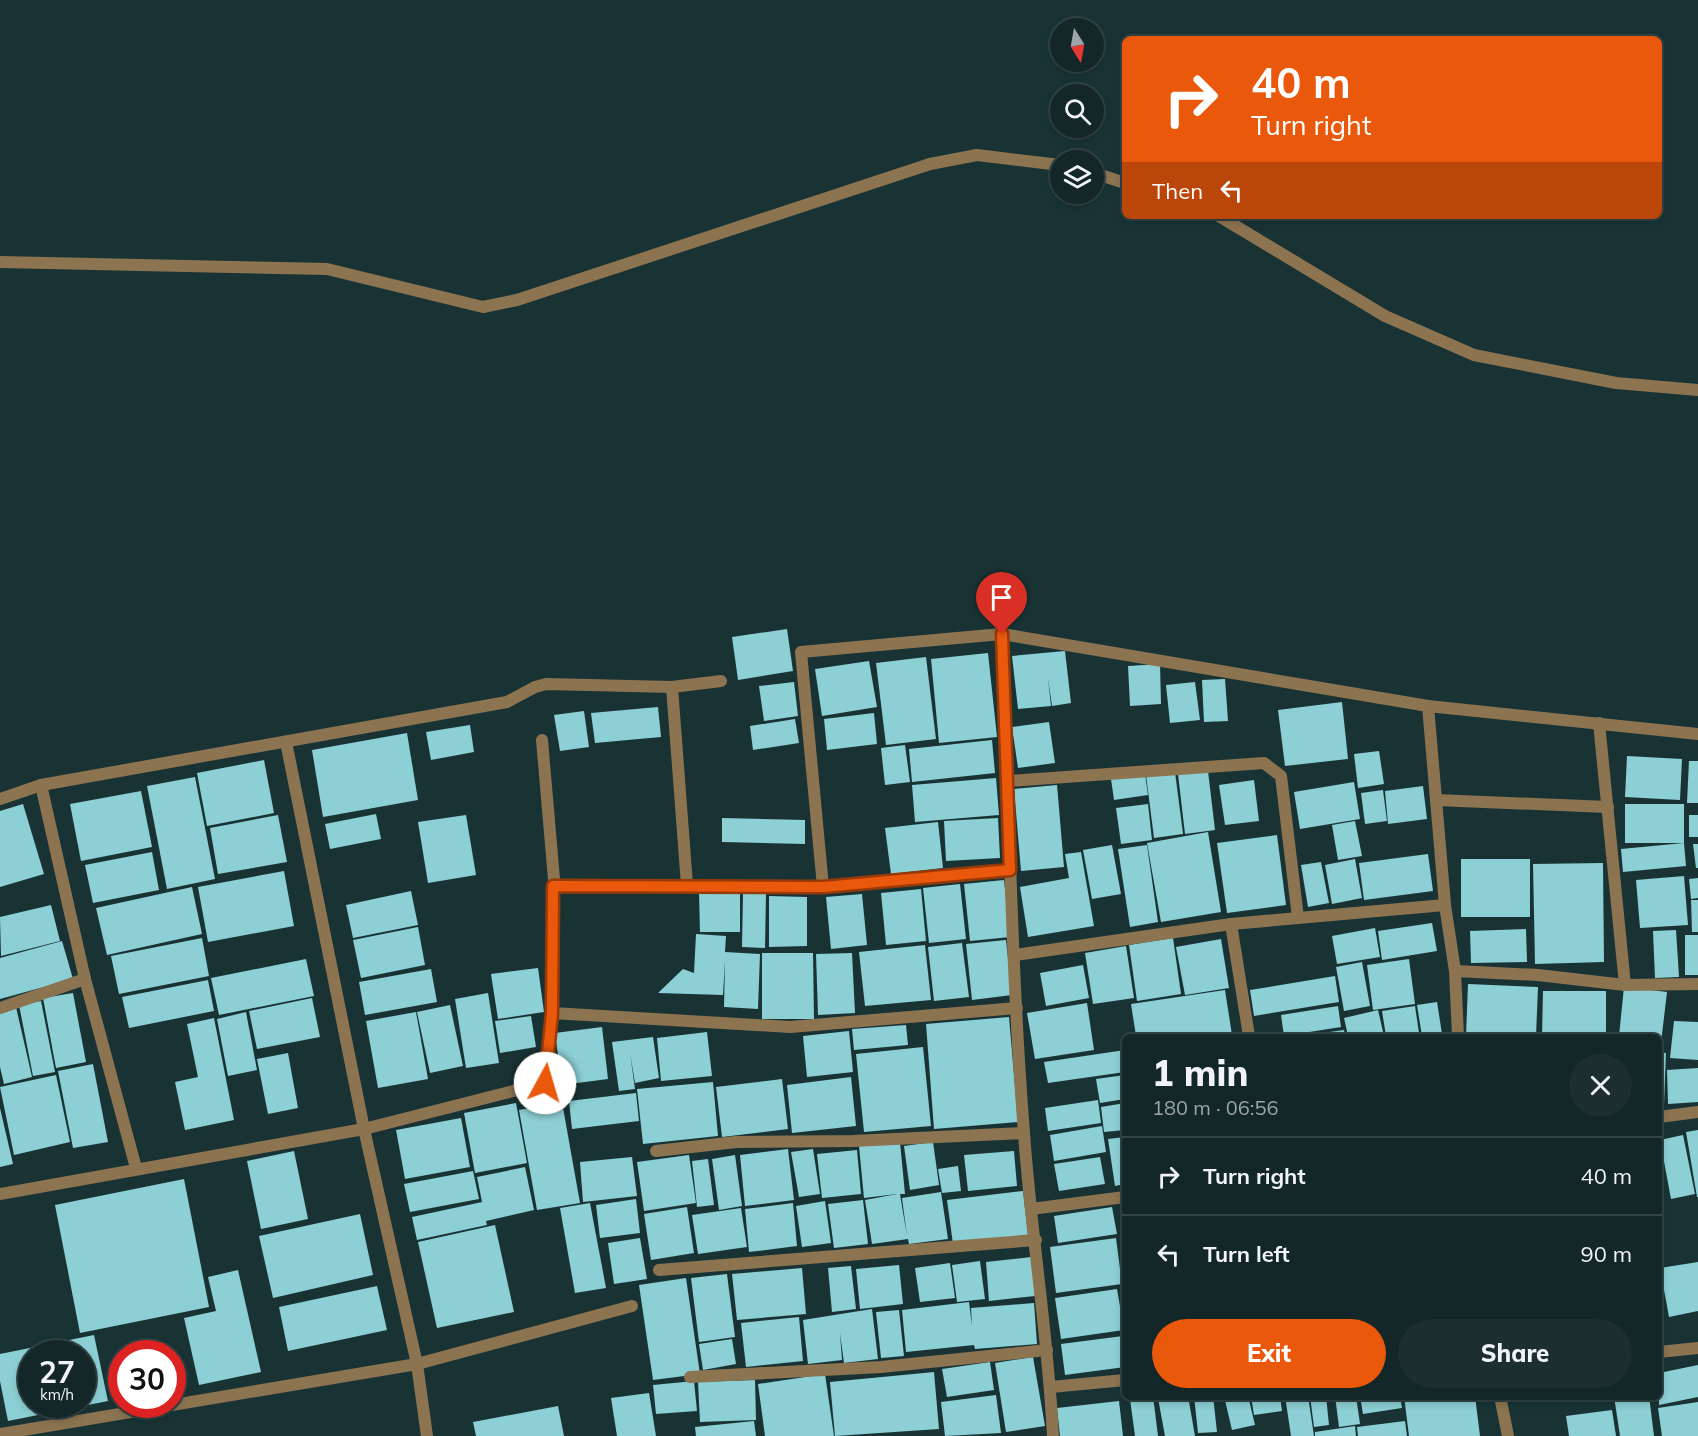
<!DOCTYPE html>
<meta charset="utf-8">
<style>
:root{--surface:#132628;--page:#1c2e30;--text:#f1f3f6;--muted:#9da5a8;--line:#324345;--accent:#ea580c}
body{margin:0;font-family:Mulish,sans-serif;background:var(--page);color:var(--text);height:100vh;display:flex;flex-direction:column;font-size:22px;white-space:nowrap}
*{box-sizing:border-box;margin:0}
p{font-size:20px;color:var(--muted)}
.icon{flex:none;width:33px;height:33px;fill:none;stroke:currentColor;stroke-width:2;stroke-linecap:round;stroke-linejoin:round}
.map{position:relative;flex:1;overflow:hidden}
.sheet{position:absolute;left:1122px;top:1034px;width:540px;height:366px;display:flex;flex-direction:column;background:var(--surface);border-radius:9px;box-shadow:0 3px 9px #0003,0 0 0 2px var(--line)}
.sheet>*{flex:none}
.banner{position:absolute;left:1122px;top:36px;width:540px;height:183px;border-radius:9px;box-shadow:0 3px 9px #0003,0 0 0 2px var(--line);background:#ea580c;color:#fff;overflow:hidden}
.needle{width:39px;rotate:169deg}
.buttons{position:absolute;left:1050px;top:18px;display:grid;gap:12px}
.buttons a{display:grid;place-items:center;width:54px;height:54px;border-radius:50%;background:var(--surface);box-shadow:0 3px 9px #0003,0 0 0 2px var(--line);font-size:30px}
.speed{position:absolute;left:18px;top:1340px;display:flex;gap:12px;font-size:30px;font-weight:700;text-align:center}
.speed>*{display:grid;place-content:center;width:78px;height:78px;border-radius:50%;background:var(--surface);box-shadow:0 3px 9px #0003,0 0 0 2px var(--line);line-height:1}
.speed small{font-size:15px;font-weight:400}
.speed .limit{border:9px solid #d22;background:#fff;color:#111}
.pin{position:absolute;display:grid;place-items:center;width:51px;height:51px;color:#fff;margin:-62px -26px;border-radius:50% 50% 50% 0;rotate:-45deg;box-shadow:0 0 6px #0007}
.pin .icon{rotate:45deg}
.me{position:absolute;width:66px;margin:-33px;rotate:6deg;stroke-linejoin:round;filter:drop-shadow(0 0 4px #0008)}
.turn{display:flex;align-items:center;gap:21px;height:126px;padding:0 30px;font-size:27px}
.turn .icon{width:78px;height:78px;stroke-width:2.5}
.turn b{display:block;font-size:42px;line-height:51px}
.then{display:flex;align-items:center;height:57px;padding:0 30px;background:#0003;gap:12px;font-size:22px}
.round{display:grid;place-items:center;flex:none;width:63px;height:63px;border-radius:32px;background:var(--page)}
.summary{display:flex;align-items:center;justify-content:space-between;height:102px;padding:0 30px}
h1{font-size:36px;font-weight:800;line-height:45px}
.cta{display:flex;gap:12px;margin-top:auto;padding:12px 30px}
.cta a{flex:1;height:69px;border-radius:36px;background:var(--accent);color:#fff;font-size:24px;font-weight:800;line-height:69px;text-align:center}
.cta a+a{background:var(--page);color:var(--text)}
ul{padding:0;list-style:none}
li{display:flex;align-items:center;gap:18px;height:78px;padding:0 30px;border-top:2px solid var(--line)}
li div{flex:1}
li b{display:block;font-size:22px}
li em{font-style:normal}
.map>svg:first-child{display:block}
</style>
<div class="map">
<svg width="1698" height="1436" viewBox="0 0 1698 1436">
<rect width="100%" height="100%" fill="#193335"/>
<g fill="#8ccfd4" fill-rule="evenodd">
<polygon points="787,629 793,671 738,680 732,637"/>
<polygon points="1065,651 1071,703 1052,706 1048,678 1051,706 1018,709 1012,656"/>
<polygon points="988,653 997,737 939,743 931,659"/>
<polygon points="926,657 936,739 886,745 876,663"/>
<polygon points="869,661 877,707 822,716 815,669"/>
<polygon points="1160,664 1161,704 1130,706 1128,666"/>
<polygon points="1225,679 1228,721 1204,722 1202,680"/>
<polygon points="794,682 798,716 764,721 759,686"/>
<polygon points="1195,682 1200,720 1170,723 1166,685"/>
<polygon points="1342,702 1348,759 1285,766 1278,710"/>
<polygon points="658,707 661,737 595,743 591,713"/>
<polygon points="584,711 589,747 560,751 554,715"/>
<polygon points="874,713 877,744 827,750 824,719"/>
<polygon points="795,719 799,743 753,750 750,726"/>
<polygon points="1049,722 1055,763 1018,768 1012,727"/>
<polygon points="470,725 474,752 431,760 426,732"/>
<polygon points="407,733 418,800 323,817 312,750"/>
<polygon points="992,740 995,773 912,782 909,749"/>
<polygon points="905,745 910,782 885,785 881,748"/>
<polygon points="1379,751 1384,784 1358,788 1354,754"/>
<polygon points="1627,756 1682,759 1680,800 1625,797"/>
<polygon points="264,760 274,813 207,826 197,773"/>
<polygon points="1689,761 1698,761 1698,803 1687,803"/>
<polygon points="1208,771 1215,830 1185,834 1178,774"/>
<polygon points="1175,772 1183,834 1154,838 1146,775"/>
<polygon points="1145,774 1148,795 1114,800 1111,779"/>
<polygon points="195,777 215,879 167,889 147,786"/>
<polygon points="996,778 999,815 915,822 912,785"/>
<polygon points="1254,780 1259,821 1225,825 1219,785"/>
<polygon points="1354,782 1360,819 1300,829 1294,792"/>
<polygon points="1057,785 1064,867 1021,871 1014,789"/>
<polygon points="1423,786 1427,819 1388,824 1385,791"/>
<polygon points="1383,790 1387,821 1365,824 1361,793"/>
<polygon points="141,791 152,847 81,861 70,804"/>
<polygon points="23,804 44,874 0,887 0,811"/>
<polygon points="1148,804 1152,840 1121,844 1116,808"/>
<rect x="1625" y="804" width="59" height="39"/>
<polygon points="376,814 381,839 330,849 325,824"/>
<polygon points="278,815 287,862 218,874 210,828"/>
<polygon points="466,815 476,875 428,883 418,822"/>
<rect x="1689" y="815" width="9" height="22"/>
<polygon points="722,818 805,820 805,844 722,842"/>
<polygon points="998,818 1000,858 946,861 944,821"/>
<polygon points="1355,821 1362,856 1338,860 1332,825"/>
<polygon points="938,822 943,868 891,874 885,828"/>
<polygon points="1208,832 1221,912 1161,922 1147,843"/>
<polygon points="1277,835 1286,905 1227,913 1217,843"/>
<polygon points="1684,843 1686,866 1623,872 1621,849"/>
<polygon points="1693,844 1698,844 1698,868 1696,868"/>
<polygon points="1112,845 1121,894 1092,899 1083,850"/>
<polygon points="1147,845 1158,922 1130,927 1118,849"/>
<polygon points="152,852 159,890 93,903 85,865"/>
<polygon points="1081,852 1094,926 1028,937 1020,887 1069,878 1065,854"/>
<polygon points="1428,854 1433,891 1364,900 1359,863"/>
<polygon points="1355,859 1362,898 1332,904 1325,865"/>
<rect x="1461" y="859" width="69" height="58"/>
<polygon points="1321,862 1329,903 1308,907 1301,865"/>
<polygon points="1603,863 1604,962 1535,964 1533,864"/>
<polygon points="284,871 294,926 208,942 198,887"/>
<polygon points="1684,876 1688,925 1640,928 1636,880"/>
<polygon points="1698,878 1698,898 1691,899 1689,879"/>
<polygon points="1004,880 1010,937 970,941 964,884"/>
<polygon points="960,884 966,939 929,943 923,888"/>
<polygon points="192,887 202,934 107,955 96,908"/>
<polygon points="921,889 926,941 886,945 881,893"/>
<polygon points="411,891 418,925 353,938 346,905"/>
<polygon points="740,892 740,932 700,932 699,893"/>
<polygon points="743,893 766,893 765,948 742,947"/>
<polygon points="862,894 867,945 831,949 826,897"/>
<polygon points="769,896 807,897 807,946 769,947"/>
<polygon points="1691,900 1698,900 1698,932 1692,932"/>
<polygon points="51,905 60,941 1,956 0,917"/>
<polygon points="1432,923 1437,951 1382,960 1378,931"/>
<polygon points="418,927 425,965 361,978 353,940"/>
<polygon points="1375,928 1380,957 1337,964 1332,936"/>
<polygon points="1526,929 1527,962 1471,963 1470,931"/>
<polygon points="1676,930 1679,977 1655,978 1653,931"/>
<polygon points="696,934 726,936 725,952 760,954 758,1009 724,1007 725,960 723,995 658,993 683,969 694,973"/>
<rect x="1685" y="935" width="13" height="40"/>
<polygon points="202,938 209,976 119,994 111,956"/>
<polygon points="1173,938 1181,994 1137,1001 1129,945"/>
<polygon points="1221,939 1229,988 1185,995 1176,947"/>
<polygon points="1006,940 1012,995 972,1000 966,944"/>
<polygon points="62,941 73,979 0,999 0,958"/>
<polygon points="962,943 969,997 934,1001 928,947"/>
<polygon points="925,945 931,1000 865,1006 859,952"/>
<polygon points="1126,946 1134,998 1093,1004 1085,953"/>
<polygon points="762,953 813,953 814,1019 762,1019"/>
<polygon points="852,953 855,1013 818,1015 816,954"/>
<polygon points="306,959 314,996 219,1015 211,978"/>
<polygon points="1409,959 1415,1004 1373,1010 1367,965"/>
<polygon points="1362,962 1370,1006 1344,1011 1336,967"/>
<polygon points="1083,965 1089,998 1046,1006 1040,973"/>
<polygon points="538,968 544,1012 498,1019 491,974"/>
<polygon points="431,969 437,1002 365,1015 359,982"/>
<polygon points="1335,976 1339,1002 1254,1016 1250,990"/>
<polygon points="208,980 214,1011 129,1028 122,997"/>
<polygon points="1468,984 1538,987 1536,1036 1466,1036"/>
<polygon points="1624,987 1667,992 1661,1043 1659,1043 1659,1036 1619,1036"/>
<polygon points="1225,990 1232,1035 1136,1036 1131,1004"/>
<polygon points="1543,991 1606,991 1606,1036 1542,1036"/>
<polygon points="73,993 86,1062 56,1068 43,998"/>
<polygon points="488,993 499,1063 466,1068 455,999"/>
<polygon points="312,998 320,1037 257,1049 249,1011"/>
<polygon points="41,1001 55,1072 33,1076 19,1005"/>
<polygon points="1437,1002 1442,1034 1422,1036 1417,1005"/>
<polygon points="1087,1003 1094,1050 1035,1059 1027,1013"/>
<polygon points="450,1005 463,1066 430,1073 417,1012"/>
<polygon points="1338,1006 1341,1027 1284,1036 1281,1015"/>
<polygon points="1415,1006 1419,1033 1386,1036 1382,1011"/>
<polygon points="16,1007 32,1077 4,1084 0,1067 0,1011"/>
<polygon points="1378,1010 1384,1036 1348,1036 1344,1018"/>
<polygon points="246,1012 257,1070 228,1076 217,1019"/>
<polygon points="416,1012 428,1079 378,1088 366,1021"/>
<polygon points="531,1016 536,1047 500,1053 495,1021"/>
<polygon points="1009,1017 1018,1122 934,1129 926,1024"/>
<polygon points="214,1018 234,1120 185,1130 175,1082 198,1077 187,1024"/>
<polygon points="1674,1021 1698,1022 1698,1060 1670,1058"/>
<polygon points="906,1025 908,1045 854,1050 852,1029"/>
<polygon points="602,1027 608,1079 562,1085 555,1033"/>
<polygon points="1344,1030 1345,1036 1308,1036 1308,1035"/>
<polygon points="849,1031 853,1072 807,1077 803,1036"/>
<polygon points="707,1032 712,1076 661,1081 657,1038"/>
<polygon points="653,1037 659,1078 635,1083 630,1053 635,1089 619,1091 612,1042"/>
<polygon points="923,1047 931,1126 864,1132 856,1054"/>
<polygon points="1125,1050 1125,1072 1048,1083 1044,1062"/>
<polygon points="1659,1052 1666,1053 1664,1104 1659,1104"/>
<polygon points="288,1053 298,1108 268,1114 257,1059"/>
<polygon points="93,1064 108,1142 73,1148 58,1071"/>
<polygon points="1698,1068 1698,1102 1668,1104 1667,1070"/>
<polygon points="56,1075 70,1142 14,1155 0,1087"/>
<polygon points="1125,1075 1125,1099 1100,1103 1096,1079"/>
<polygon points="851,1077 856,1126 792,1133 787,1085"/>
<polygon points="782,1079 788,1129 722,1137 716,1087"/>
<polygon points="713,1082 718,1136 643,1144 637,1089"/>
<polygon points="636,1093 639,1121 572,1129 569,1101"/>
<polygon points="1098,1100 1101,1123 1048,1131 1045,1108"/>
<polygon points="562,1102 580,1203 537,1210 519,1110"/>
<polygon points="516,1103 527,1163 475,1173 464,1113"/>
<polygon points="1125,1103 1125,1130 1104,1132 1101,1107"/>
<polygon points="0,1108 13,1164 0,1167"/>
<polygon points="461,1118 470,1167 405,1179 396,1130"/>
<polygon points="1102,1126 1106,1152 1054,1161 1050,1135"/>
<polygon points="1698,1130 1698,1197 1697,1197 1686,1132"/>
<polygon points="1683,1135 1695,1194 1671,1199 1660,1140"/>
<polygon points="1125,1137 1125,1184 1115,1186 1108,1139"/>
<polygon points="900,1142 905,1194 900,1194 907,1236 902,1198 941,1192 948,1239 909,1244 908,1239 872,1244 865,1200 897,1194 864,1198 859,1146"/>
<polygon points="933,1142 939,1185 910,1190 904,1146"/>
<polygon points="788,1149 794,1200 745,1206 740,1155"/>
<polygon points="813,1149 820,1194 799,1197 791,1152"/>
<polygon points="857,1150 861,1194 822,1198 817,1154"/>
<polygon points="294,1151 308,1219 261,1229 247,1161"/>
<polygon points="1014,1151 1017,1186 968,1191 964,1155"/>
<polygon points="689,1155 696,1203 644,1211 637,1162"/>
<polygon points="735,1155 742,1206 719,1210 712,1159"/>
<polygon points="632,1157 637,1196 583,1202 580,1162"/>
<polygon points="1100,1157 1105,1184 1059,1191 1054,1164"/>
<polygon points="708,1159 714,1205 697,1207 692,1161"/>
<polygon points="958,1166 961,1191 942,1193 938,1169"/>
<polygon points="525,1167 534,1210 486,1221 487,1225 417,1240 412,1217 482,1202 477,1177"/>
<polygon points="473,1171 479,1199 410,1212 404,1184"/>
<polygon points="184,1179 209,1307 80,1333 55,1205"/>
<polygon points="1023,1191 1028,1235 953,1244 947,1200"/>
<polygon points="636,1199 640,1233 600,1238 596,1205"/>
<polygon points="863,1200 868,1244 834,1248 828,1204"/>
<polygon points="825,1201 831,1243 802,1247 796,1206"/>
<polygon points="590,1203 606,1288 575,1293 560,1208"/>
<polygon points="793,1203 797,1246 749,1252 745,1209"/>
<polygon points="687,1207 694,1253 651,1260 644,1214"/>
<polygon points="1112,1207 1117,1234 1058,1243 1054,1216"/>
<polygon points="741,1208 747,1247 698,1254 692,1215"/>
<polygon points="360,1214 373,1275 273,1298 259,1236"/>
<polygon points="495,1225 514,1312 437,1328 418,1242"/>
<polygon points="640,1238 647,1279 614,1284 608,1243"/>
<polygon points="1116,1238 1122,1284 1056,1293 1050,1247"/>
<polygon points="1031,1257 1035,1296 989,1301 986,1262"/>
<polygon points="980,1261 985,1299 957,1302 952,1265"/>
<polygon points="1698,1262 1698,1311 1669,1317 1660,1268"/>
<polygon points="950,1263 955,1298 920,1302 915,1268"/>
<polygon points="899,1265 903,1304 860,1309 856,1269"/>
<polygon points="851,1266 856,1309 832,1312 828,1268"/>
<polygon points="802,1268 806,1314 737,1320 732,1274"/>
<polygon points="238,1270 261,1372 199,1385 184,1318 216,1311 208,1277"/>
<polygon points="727,1274 735,1337 699,1342 691,1278"/>
<polygon points="686,1278 700,1374 653,1380 639,1285"/>
<polygon points="377,1286 387,1330 288,1351 279,1307"/>
<polygon points="1117,1289 1124,1330 1061,1339 1055,1298"/>
<polygon points="969,1302 972,1326 971,1308 1034,1303 1037,1344 975,1349 974,1345 906,1352 902,1310"/>
<polygon points="872,1309 878,1359 844,1363 840,1333 842,1360 808,1364 803,1320"/>
<polygon points="899,1310 904,1356 881,1358 876,1312"/>
<polygon points="799,1317 803,1361 746,1367 741,1323"/>
<path d="M94 1335 108 1401 8 1421 0 1381V1354ZM32 1353H82V1404H32Z"/>
<polygon points="1123,1336 1125,1367 1065,1375 1061,1344"/>
<polygon points="732,1339 736,1364 703,1370 699,1344"/>
<polygon points="1033,1357 1045,1426 1006,1432 995,1363"/>
<polygon points="990,1362 994,1390 947,1397 942,1369"/>
<polygon points="1698,1365 1698,1397 1659,1405 1659,1373"/>
<polygon points="934,1372 939,1429 835,1436 830,1382"/>
<polygon points="825,1374 834,1436 765,1436 758,1384"/>
<polygon points="755,1380 756,1420 700,1422 698,1382"/>
<polygon points="694,1381 697,1411 656,1414 653,1385"/>
<polygon points="649,1393 656,1436 617,1436 611,1398"/>
<polygon points="996,1395 1001,1433 945,1436 941,1402"/>
<polygon points="1153,1396 1158,1436 1135,1436 1130,1399"/>
<polygon points="1167,1396 1188,1396 1195,1436 1165,1436 1158,1398"/>
<polygon points="1194,1396 1213,1396 1217,1432 1198,1433"/>
<polygon points="1224,1396 1248,1396 1255,1425 1232,1430"/>
<polygon points="1251,1396 1280,1396 1282,1411 1254,1415"/>
<polygon points="1285,1396 1308,1396 1314,1436 1291,1436"/>
<polygon points="1310,1396 1326,1396 1329,1425 1314,1427"/>
<polygon points="1335,1396 1356,1396 1360,1424 1339,1427"/>
<polygon points="1360,1396 1400,1396 1402,1408 1363,1414"/>
<polygon points="1404,1396 1475,1396 1480,1436 1409,1436"/>
<polygon points="1614,1396 1649,1396 1654,1436 1620,1436"/>
<polygon points="1119,1401 1123,1436 1060,1436 1057,1408"/>
<polygon points="1698,1402 1698,1436 1662,1436 1658,1408"/>
<polygon points="558,1406 564,1436 476,1436 473,1422"/>
<polygon points="1612,1410 1616,1436 1569,1436 1566,1416"/>
<polygon points="754,1421 756,1436 696,1436 695,1427"/>
<polygon points="1405,1421 1407,1436 1358,1436 1357,1427"/>
<polygon points="1355,1426 1356,1436 1315,1436 1315,1432"/>
</g>
<g fill="none" stroke-linecap="round" stroke-linejoin="round">
<g stroke="#8c7451" stroke-width="12">
<polyline points="1094,173 1125,183"/>
<polyline points="1219,216 1385,316 1474,355 1616,383 1698,390"/>
<polyline points="0,262 327,269 483,307 517,300 930,164 977,155 1060,165"/>
</g>
<g stroke="#8c7451" stroke-width="12">
<path d="M1002 634C1009 800 1011 968 1024 1133 1031 1234 1048 1334 1053 1436"/>
<polyline points="672,687 687,885"/>
<polyline points="1428,706 1445,905 1455,971 1458,1036"/>
<polyline points="1599,723 1625,985"/>
<polyline points="542,740 554,879 552,1013"/>
<polyline points="286,742 364,1129 417,1364 427,1436"/>
<polyline points="1008,781 1264,763 1281,776 1298,918"/>
<polyline points="41,785 85,979 136,1168"/>
<polyline points="0,799 41,785 507,702 535,687 546,684 672,687 721,681"/>
<polyline points="1436,800 1608,807"/>
<polyline points="1010,870 823,887 801,652 1002,634 1428,706 1698,734"/>
<polyline points="553,886 823,887"/>
<polyline points="1231,924 1249,1036"/>
<polyline points="1015,955 1231,924 1445,905"/>
<polyline points="1455,971 1538,975 1625,985 1698,984"/>
<polyline points="0,1008 85,979"/>
<polyline points="1659,1117 1698,1112"/>
<polyline points="656,1151 736,1142 853,1141 1024,1133"/>
<polyline points="0,1194 364,1129 545,1083 552,1013 790,1027 1017,1008"/>
<polyline points="1031,1209 1125,1197"/>
<polyline points="659,1270 1036,1240"/>
<polyline points="1659,1352 1698,1348"/>
<polyline points="690,1377 881,1367 1047,1350"/>
<polyline points="1051,1387 1125,1380"/>
<polyline points="1500,1396 1508,1436"/>
<polyline points="0,1434 417,1364 632,1306"/>
</g>
</g>
<g fill="none" stroke-linecap="round" stroke-linejoin="round">
<defs>
<polyline id="route" points="545,1083 552,1013 553,886 823,887 1010,870 1002,634"/>
</defs>
<use href="#route" stroke="#983908" stroke-width="15"/>
<use href="#route" stroke="#ea580c" stroke-width="10"/>
</g>
</svg>
<div class="buttons">
<a><svg class="needle" viewBox="-14 -14 28 28"><path d="M0-13l5 13h-10z" fill="#e53935"/><path d="M0 13l5-13h-10z" fill="#9da5a8"/></svg></a>
<a><svg class="icon" aria-label="search" viewBox="0 0 24 24"><circle cx="10" cy="10" r="6"/><path d="M15 15l6 6"/></svg></a>
<a><svg class="icon" aria-label="layers" viewBox="0 0 24 24"><path d="M12 4l9 5-9 5-9-5zM3 14l9 5 9-5"/></svg></a>
</div>
<div class="speed"><div>27<small>km/h</small></div><div class="limit">30</div></div>
<div class="pin" style="left:1002px;top:634px;background:#d93025"><svg class="icon" aria-label="arrive" viewBox="0 0 24 24"><path d="M6 21V4h12l-3 4 3 4H6"/></svg></div>
<svg class="me" style="left:545px;top:1083px" viewBox="-20 -20 40 40"><circle r="19" fill="#fff"/><path d="M0-13L10 11 0 6-10 11z" fill="#ea580c"/></svg>
<div class="banner">
<div class="turn"><svg class="icon" aria-label="right" viewBox="0 0 24 24"><path d="M7 20v-9h11M14 6l5 5-5 5"/></svg><div><b>40 m</b>Turn right</div></div>
<div class="then">Then<svg class="icon" aria-label="left" viewBox="0 0 24 24"><path d="M17 20v-9H6M10 6l-5 5 5 5"/></svg></div>
</div>
<section class="sheet">
<div class="summary"><div><h1>1 min</h1><p>180 m · 06:56</p></div><a class="round"><svg class="icon" aria-label="close" viewBox="0 0 24 24"><path d="M6 6l12 12M18 6L6 18"/></svg></a></div>
<ul>
<li><svg class="icon" aria-label="right" viewBox="0 0 24 24"><path d="M7 20v-9h11M14 6l5 5-5 5"/></svg><div><b>Turn right</b></div><em>40 m</em></li>
<li><svg class="icon" aria-label="left" viewBox="0 0 24 24"><path d="M17 20v-9H6M10 6l-5 5 5 5"/></svg><div><b>Turn left</b></div><em>90 m</em></li>
</ul>
<div class="cta"><a>Exit</a><a>Share</a></div>
</section>
</div>
